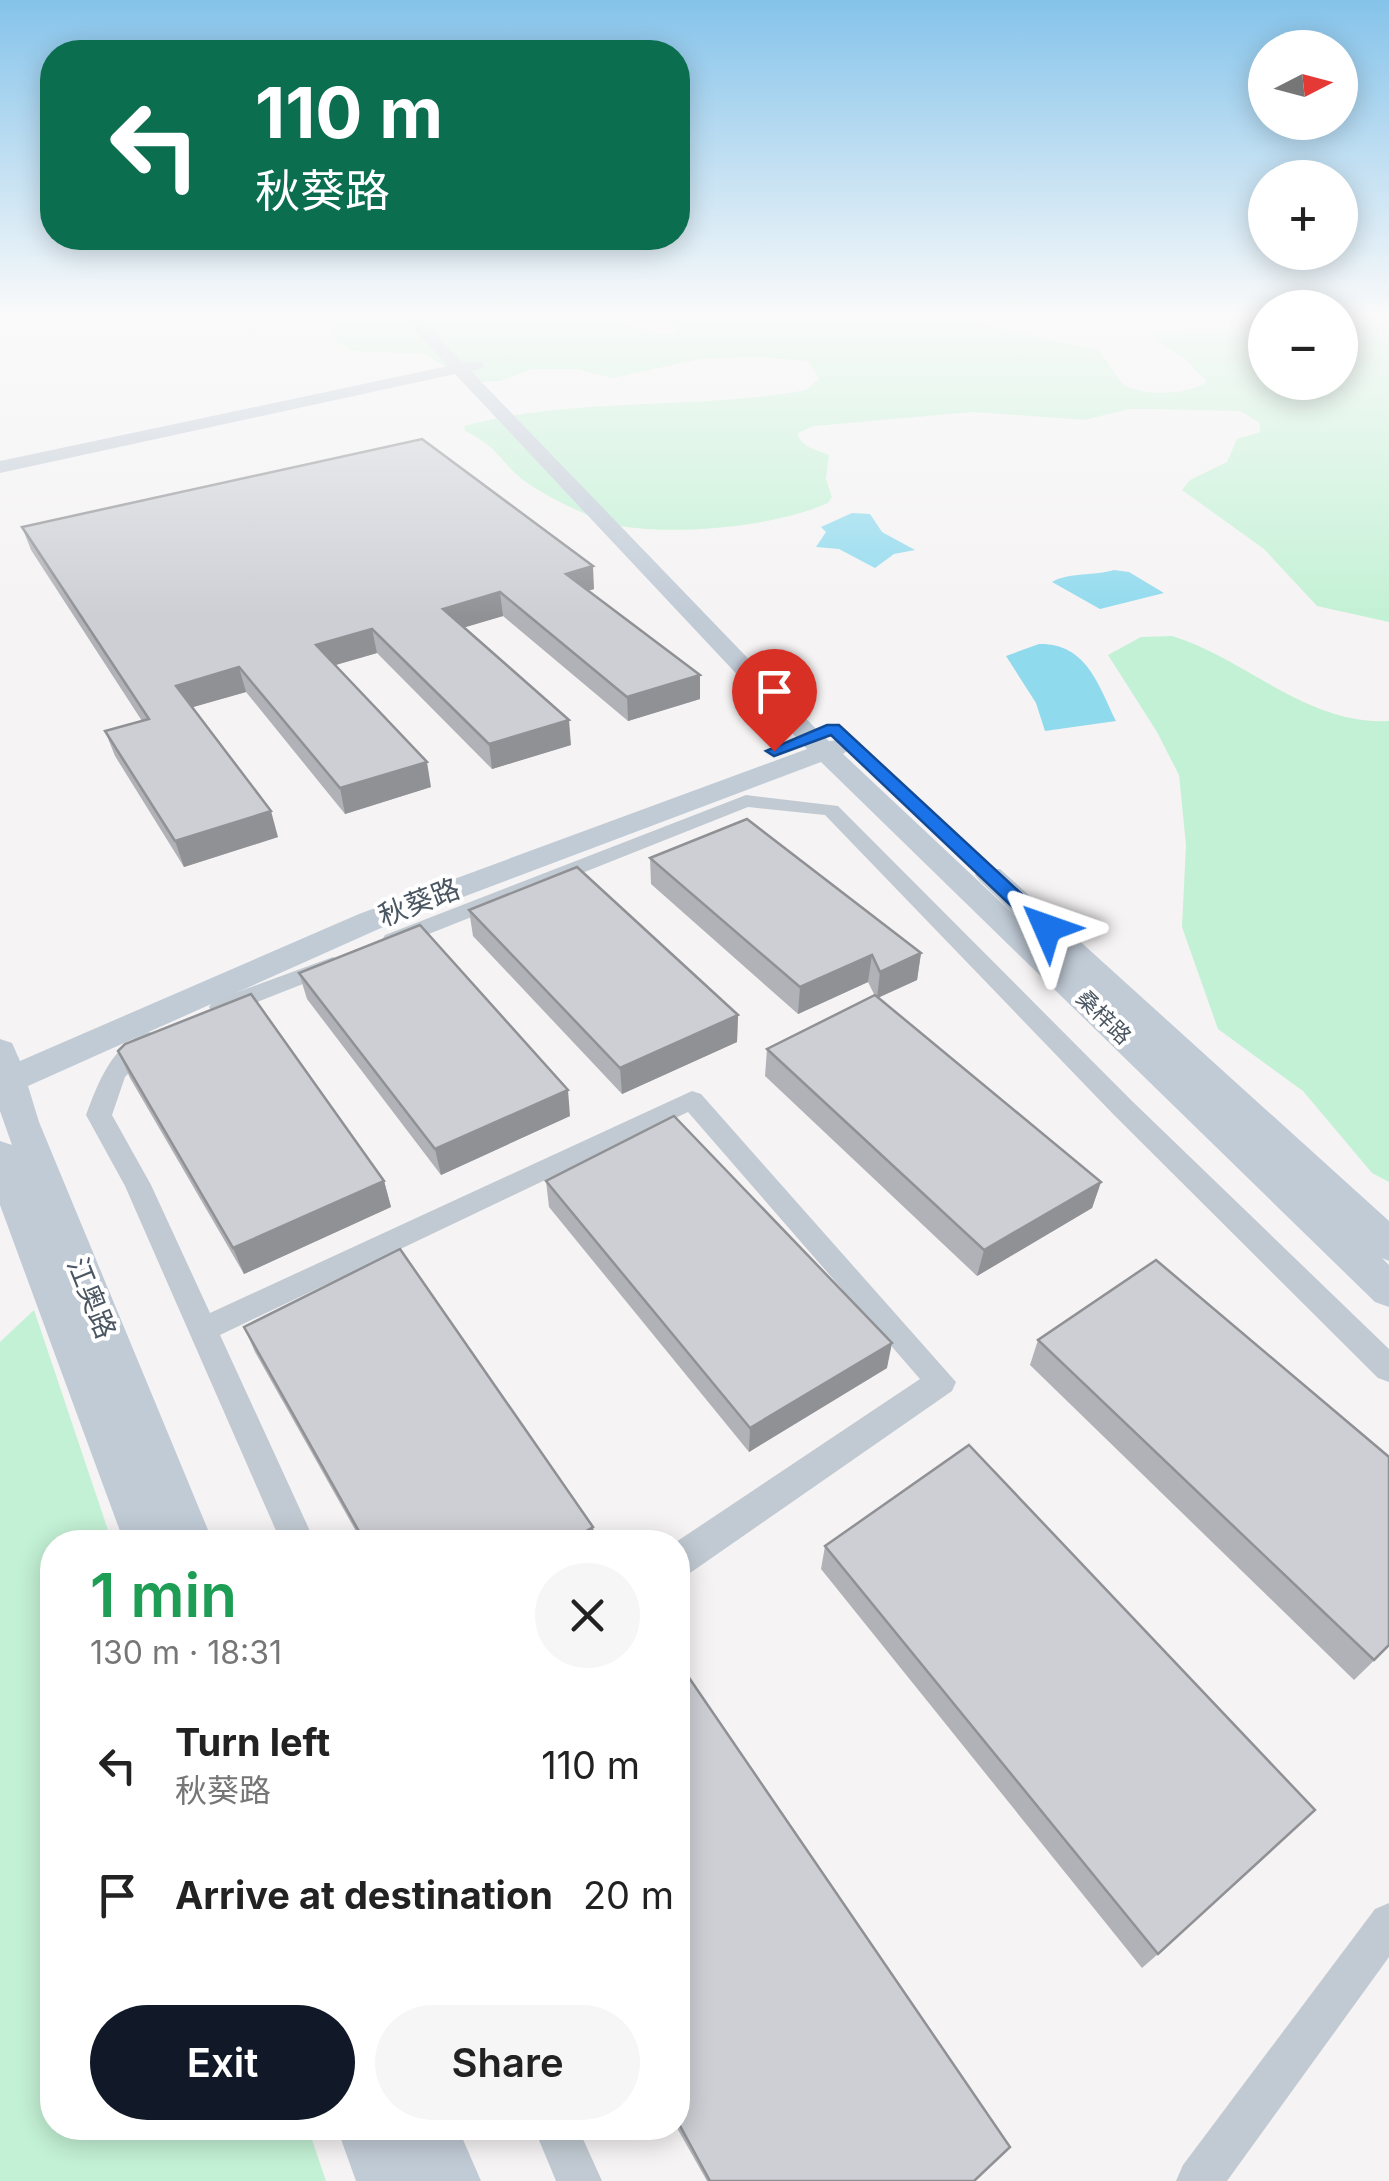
<!DOCTYPE html>
<meta charset="utf-8">
<style>
:root{--surface:#fff;--page:#f6f6f6;--text:#222;--muted:#767676;--accent:#111827}
body{margin:0;font-family:Inter,"Noto Sans SC",sans-serif;background:var(--page);color:var(--text);height:100vh;display:flex;flex-direction:column;font-size:38px;white-space:nowrap}
*{box-sizing:border-box;margin:0}
p{font-size:32px;color:var(--muted)}
.icon{flex:none;width:55px;height:55px;fill:none;stroke:currentColor;stroke-width:2;stroke-linecap:round;stroke-linejoin:round}
.map{position:relative;flex:1;overflow:hidden}
.drawer{position:absolute;left:40px;top:1530px;width:650px;height:610px;display:flex;flex-direction:column;background:var(--surface);border-radius:40px;box-shadow:0 5px 25px #0003}
.drawer>*{flex:none}
.banner{position:absolute;left:40px;top:40px;width:650px;height:210px;border-radius:40px;box-shadow:0 5px 25px #0003;background:#0b6e4f;color:#fff;overflow:hidden}
.needle{width:65px;rotate:84deg}
.tools{position:absolute;left:1248px;top:30px;display:grid;gap:20px}
.tools a{display:grid;place-items:center;width:110px;height:110px;border-radius:50%;background:var(--surface);box-shadow:0 5px 25px #0003;font-size:50px}
.pin{position:absolute;display:grid;place-items:center;width:85px;height:85px;color:#fff;margin:-102px -42px;border-radius:50% 50% 50% 0;rotate:-45deg;box-shadow:0 0 10px #0007}
.pin .icon{rotate:45deg}
.me{position:absolute;width:110px;margin:-55px;rotate:313deg;stroke-linejoin:round;filter:drop-shadow(0 0 8px #0008)}
.turn{display:flex;align-items:center;gap:35px;height:210px;padding:0 50px;font-size:45px}
.turn .icon{width:130px;height:130px;stroke-width:2.5}
.turn b{display:block;font-size:70px;line-height:85px}
.round{display:grid;place-items:center;flex:none;width:105px;height:105px;border-radius:52px;background:var(--page)}
.summary{display:flex;align-items:center;justify-content:space-between;height:170px;padding:0 50px}
h1{font-size:60px;font-weight:600;line-height:75px;color:#1e9e55}
.cta{display:flex;gap:20px;margin-top:auto;padding:20px 50px}
.cta a{flex:1;height:115px;border-radius:60px;background:var(--accent);color:#fff;font-size:40px;font-weight:600;line-height:115px;text-align:center}
.cta a+a{background:var(--page);color:var(--text)}
ul{padding:0;list-style:none}
li{display:flex;align-items:center;gap:30px;height:130px;padding:0 50px}
li div{flex:1}
li b{display:block;font-size:38px}
li em{font-style:normal}
.map>svg:first-child{display:block}
</style>
<div class="map">
<svg width="1389" height="2181" viewBox="0 0 1389 2181">
<rect width="100%" height="100%" fill="#f5f3f3"/>
<g fill="#c3f1d5">
<path d="M420 312 568 313 666 335 677 333 671 317 657 312H939L995 328 1099 350 1122 384C1143 397 1187 395 1207 382L1184 358 1155 340 1154 333 1233 329 1241 324 1237 315 1240 312H1265V382H1340V312H1389V622L1317 606 1264 549 1182 490 1190 480 1227 462 1237 439 1260 432V423L1240 411 1151 409H1130L1084 420 973 412 814 426 798 433C799 447 818 450 829 455L826 479 832 497 828 503C777 526 677 536 621 526 599 523 541 494 523 480 499 460 498 447 465 431L464 426C575 396 693 411 806 390L819 379 808 361 756 357 700 359 612 378 576 369H532L500 381 477 382 460 377 425 354 352 351 337 343 331 331 336 320 344 318Z"/>
<path d="M1172 636C1247 659 1306 725 1389 721V1182L1372 1173 1303 1091 1218 1029 1182 927 1186 845 1179 775 1157 732 1108 655 1141 637Z"/>
<polygon points="34,1310 112,1542 52,1542 52,2128 308,2128 326,2181 0,2181 0,1342"/>
</g>
<g fill="#90daee">
<polygon points="852,513 870,514 882,532 915,550 894,554 875,568 839,549 816,547 826,532 821,527"/>
<path d="M1114 570 1129 572 1164 593 1100 609 1052 582C1069 572 1094 576 1114 570Z"/>
<path d="M1039 644C1086 643 1098 684 1116 721L1045 731 1036 703 1006 656Z"/>
</g>
<g fill="none" stroke-linecap="round" stroke-linejoin="round">
<g fill="#c1cad2" fill-rule="evenodd">
<polygon points="746,795 838,806 1132,1101 1389,1349 1389,1382 1378,1378 1114,1115 825,815 748,807 401,945 393,947 382,940 385,935"/>
<polygon points="333,957 344,964 341,969 229,1013 213,1013 209,1007 213,1001"/>
<path d="M149 1032 161 1040 125 1077 112 1115 151 1185 210 1313 692 1091 701 1094 956 1382 952 1391 690 1573 678 1577 676 1542 920 1379 688 1112 220 1335 315 1542H281L125 1186 86 1115C98 1083 113 1042 149 1032Z"/>
<polygon points="1389,1903 1389,1957 1227,2181 1176,2181 1183,2165 1375,1909"/>
<polygon points="534,2128 578,2128 602,2181 556,2181"/>
</g>
<g fill="#c1cbd6" fill-rule="evenodd">
<polygon points="398,312 413,312 463,363 483,362 483,368 471,371 819,732 829,741 851,739 855,745 843,754 1022,922 980,881 975,875 980,869 1000,869 1389,1221 1389,1261 1382,1258 1389,1265 1389,1307 1375,1302 821,762 381,928 28,1086 39,1122 213,1542 124,1542 0,1205 0,1141 12,1145 0,1111 0,1039 12,1043 20,1061 359,914 807,749 455,374 0,473 0,461 448,366"/>
<polygon points="337,2128 458,2128 481,2181 356,2181"/>
</g>
</g>
<g fill="#b0b2b7">
<polygon points="22,527 594,589 588,591 700,699 628,721 503,616 464,627 571,745 492,769 377,653 335,665 431,787 345,814 246,692 192,707 278,837 184,867 115,756 105,731 142,721 31,550"/>
<polygon points="650,858 921,953 917,980 878,998 1101,1182 1092,1208 977,1276 765,1076 767,1049 875,996 868,982 798,1014 651,884"/>
<polygon points="469,910 738,1015 737,1042 622,1094 473,936"/>
<polygon points="299,973 570,1116 441,1175 307,999"/>
<polygon points="118,1051 384,1181 391,1207 244,1274 130,1078"/>
<polygon points="546,1181 887,1368 749,1452 549,1207"/>
<polygon points="244,1327 595,1542 362,1542 255,1352"/>
<polygon points="1038,1340 1389,1646 1354,1680 1030,1365"/>
<polygon points="825,1546 1158,1954 1142,1968 821,1569"/>
<polygon points="678,1669 974,2181 707,2181 677,2128"/>
</g>
<g fill="#909195">
<polygon points="593,566 594,589 567,597 566,574"/>
<polygon points="500,592 503,616 446,633 443,609"/>
<polygon points="372,629 377,653 322,669 316,645"/>
<polygon points="239,667 246,692 183,710 176,686"/>
<polygon points="700,675 700,699 628,721 627,697"/>
<polygon points="569,720 571,745 492,769 489,744"/>
<polygon points="427,762 431,787 345,814 340,788"/>
<polygon points="271,811 278,837 184,867 175,841"/>
<polygon points="921,953 917,980 877,998 880,972"/>
<polygon points="872,955 868,982 798,1014 800,987"/>
<polygon points="738,1015 737,1042 622,1094 620,1068"/>
<polygon points="568,1090 570,1116 441,1175 435,1149"/>
<polygon points="384,1181 391,1207 244,1274 233,1248"/>
<polygon points="1101,1182 1092,1208 977,1276 984,1250"/>
<polygon points="892,1343 887,1368 749,1452 750,1428"/>
<polygon points="593,1527 595,1542 568,1542"/>
</g>
<g fill="#cdcfd5" stroke="#909195" stroke-width="2.5">
<polygon points="422,439 593,566 566,574 700,675 627,697 500,592 443,609 569,720 489,744 372,629 316,645 427,762 340,788 239,667 176,686 271,811 175,841 105,731 149,719 22,527"/>
<polygon points="747,819 921,953 880,972 872,955 800,987 650,858"/>
<polygon points="577,867 738,1015 620,1068 469,910"/>
<polygon points="420,925 568,1090 435,1149 299,973"/>
<polygon points="251,994 384,1181 233,1248 118,1051 125,1044"/>
<polygon points="875,995 1101,1182 984,1250 767,1049"/>
<polygon points="674,1116 892,1343 750,1428 546,1181"/>
<polygon points="400,1249 593,1527 568,1542 365,1542 244,1327"/>
<polygon points="1156,1260 1389,1457 1389,1645 1374,1660 1038,1340"/>
<polygon points="969,1445 1315,1810 1158,1954 825,1546"/>
<polygon points="681,1666 1010,2147 974,2181 710,2181 678,2122 678,1669"/>
</g>
<linearGradient id="sky" x2="0" y2="1"><stop stop-color="#85c3ea"/><stop offset="0.51" stop-color="#fafafa"/><stop offset="1" stop-color="#fafafa" stop-opacity="0"/></linearGradient>
<rect width="1389" height="617" fill="url(#sky)"/>
<polygon fill="#1a73e8" stroke="#114b97" stroke-width="2.5" points="827,725 839,725 1054,924 1054,933 1040,933 831,735 774,756 766,751"/>
<g text-anchor="middle" dominant-baseline="central" stroke-width="8" stroke-linejoin="round" paint-order="stroke">
<g font-size="22" fill="#4a5661" stroke="#fff">
<text transform="translate(1104 1017) rotate(44)">桑梓路</text>
</g>
<g font-size="28" fill="#4a5661" stroke="#fff">
<text transform="translate(419 902) rotate(-21)">秋葵路</text>
<text transform="translate(92 1298) rotate(68)">江奥路</text>
</g>
</g>
</svg>
<div class="tools">
<a><svg class="needle" viewBox="-14 -14 28 28"><path d="M0-13l5 13h-10z" fill="#e53935"/><path d="M0 13l5-13h-10z" fill="#767676"/></svg></a>
<a>+</a>
<a>−</a>
</div>
<div class="pin" style="left:774px;top:751px;background:#d93025"><svg class="icon" aria-label="arrive" viewBox="0 0 24 24"><path d="M6 21V4h12l-3 4 3 4H6"/></svg></div>
<svg class="me" style="left:1047px;top:928px" viewBox="-20 -20 40 40"><path d="M0-17L14 15 0 8-14 15z" fill="#1a73e8" stroke="#fff" stroke-width="4"/></svg>
<div class="banner">
<div class="turn"><svg class="icon" aria-label="left" viewBox="0 0 24 24"><path d="M17 20v-9H6M10 6l-5 5 5 5"/></svg><div><b>110 m</b>秋葵路</div></div>
</div>
<section class="drawer">
<div class="summary"><div><h1>1 min</h1><p>130 m · 18:31</p></div><a class="round"><svg class="icon" aria-label="close" viewBox="0 0 24 24"><path d="M6 6l12 12M18 6L6 18"/></svg></a></div>
<ul>
<li><svg class="icon" aria-label="left" viewBox="0 0 24 24"><path d="M17 20v-9H6M10 6l-5 5 5 5"/></svg><div><b>Turn left</b><p>秋葵路</p></div><em>110 m</em></li>
<li><svg class="icon" aria-label="arrive" viewBox="0 0 24 24"><path d="M6 21V4h12l-3 4 3 4H6"/></svg><div><b>Arrive at destination</b></div><em>20 m</em></li>
</ul>
<div class="cta"><a>Exit</a><a>Share</a></div>
</section>
</div>
